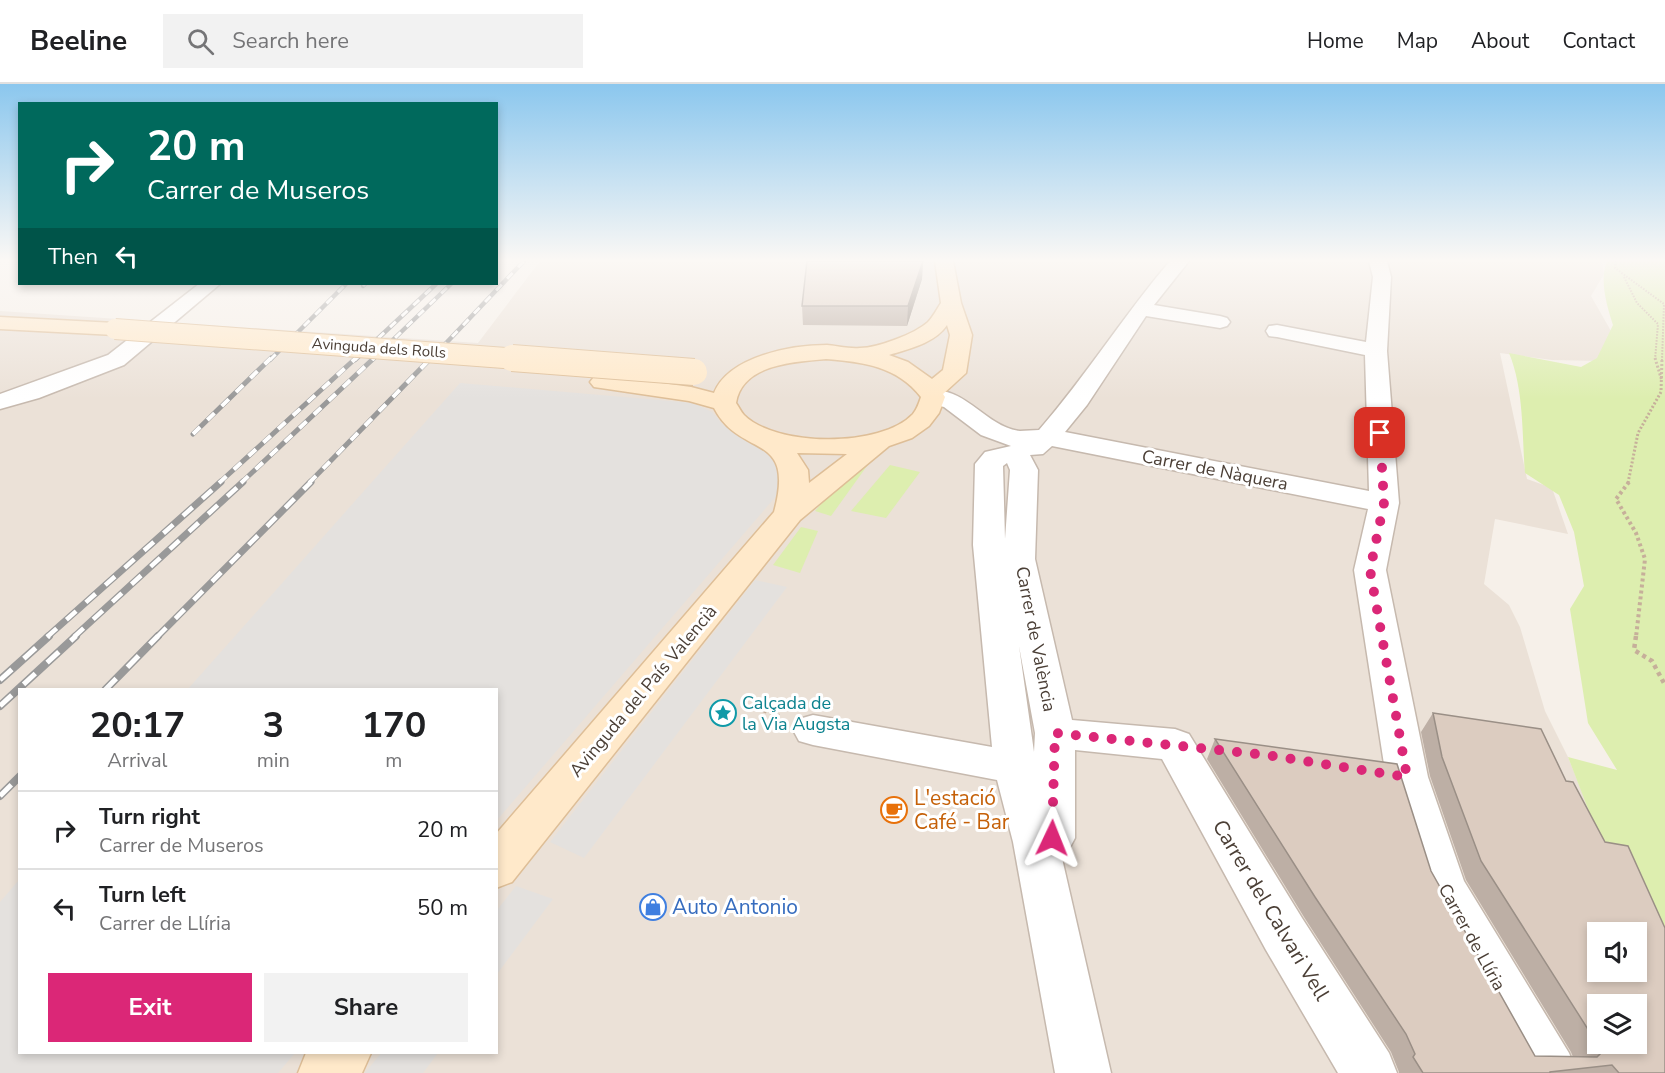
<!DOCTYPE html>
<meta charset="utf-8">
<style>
:root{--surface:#fff;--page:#f2f2f2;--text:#202124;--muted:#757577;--line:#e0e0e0;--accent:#db2777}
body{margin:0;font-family:"Nunito Sans",sans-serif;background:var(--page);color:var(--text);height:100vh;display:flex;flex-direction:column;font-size:22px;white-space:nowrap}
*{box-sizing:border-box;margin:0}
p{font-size:20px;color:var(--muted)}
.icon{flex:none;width:33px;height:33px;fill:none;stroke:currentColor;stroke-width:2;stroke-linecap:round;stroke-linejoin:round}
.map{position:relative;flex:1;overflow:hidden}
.side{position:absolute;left:18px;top:604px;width:480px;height:366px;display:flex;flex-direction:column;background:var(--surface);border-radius:0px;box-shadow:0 3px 9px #0003}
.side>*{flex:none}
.top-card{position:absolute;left:18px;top:18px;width:480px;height:183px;border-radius:0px;box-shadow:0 3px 9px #0003;background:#00695c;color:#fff;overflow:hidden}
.fabs{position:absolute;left:1587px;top:838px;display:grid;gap:12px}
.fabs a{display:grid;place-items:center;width:60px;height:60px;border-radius:0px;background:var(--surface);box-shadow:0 3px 9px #0003;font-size:30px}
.pin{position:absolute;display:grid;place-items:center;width:51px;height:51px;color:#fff;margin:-26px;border-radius:12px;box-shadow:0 3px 9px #0006}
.me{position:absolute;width:66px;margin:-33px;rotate:2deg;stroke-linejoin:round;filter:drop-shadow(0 0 4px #0008)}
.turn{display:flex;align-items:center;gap:21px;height:126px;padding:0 30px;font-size:27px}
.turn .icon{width:78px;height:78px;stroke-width:2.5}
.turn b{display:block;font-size:42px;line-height:51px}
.then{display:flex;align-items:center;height:57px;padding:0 30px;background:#0003;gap:12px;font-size:22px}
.eta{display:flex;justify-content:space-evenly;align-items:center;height:102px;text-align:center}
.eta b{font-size:36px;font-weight:700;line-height:42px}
.action{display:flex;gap:12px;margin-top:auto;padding:12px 30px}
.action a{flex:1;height:69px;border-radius:0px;background:var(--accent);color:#fff;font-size:24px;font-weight:700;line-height:69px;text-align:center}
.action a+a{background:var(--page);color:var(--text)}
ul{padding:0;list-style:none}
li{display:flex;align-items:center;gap:18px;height:78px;padding:0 30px;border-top:2px solid var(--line)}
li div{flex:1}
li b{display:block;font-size:22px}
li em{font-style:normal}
header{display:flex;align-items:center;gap:36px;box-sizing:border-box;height:84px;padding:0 30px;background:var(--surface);border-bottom:2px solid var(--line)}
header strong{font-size:28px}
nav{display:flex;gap:33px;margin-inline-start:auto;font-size:21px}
.search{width:420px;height:54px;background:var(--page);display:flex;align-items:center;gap:15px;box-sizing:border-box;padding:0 21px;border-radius:0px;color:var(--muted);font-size:22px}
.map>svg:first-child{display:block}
</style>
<header>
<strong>Beeline</strong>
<div class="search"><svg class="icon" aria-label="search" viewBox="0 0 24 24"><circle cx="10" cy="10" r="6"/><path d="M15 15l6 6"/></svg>Search here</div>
<nav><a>Home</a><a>Map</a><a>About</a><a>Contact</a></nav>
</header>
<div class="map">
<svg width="1665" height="989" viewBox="0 0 1665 989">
<rect width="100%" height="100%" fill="#f6f0e9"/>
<path fill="#ebe1d7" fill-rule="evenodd" d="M540 177H1602L1604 190 1591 212 1611 247 1602 277 1552 276 1500 269 1527 395 1552 404 1568 450 1495 435 1484 500 1509 521 1520 543 1545 627 1568 673 1603 761 1655 791 1665 989H0V227L478 259ZM20 606H496V969H20ZM1598 849H1636V888H1598ZM1598 921H1636V960H1598Z"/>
<g fill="#ddeeaf">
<path d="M1607 177H1665V884L1636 849 1568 673 1617 686 1588 639 1570 525 1584 502 1574 448 1559 411 1525 389C1522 350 1524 305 1509 269L1581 283 1597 274 1613 241C1607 222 1599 196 1607 177Z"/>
<polygon points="872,375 831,432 815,427 848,390"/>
<polygon points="890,381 920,388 886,434 851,427"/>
<polygon points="801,443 818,447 800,489 773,481"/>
</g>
<g fill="#e4e1de">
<polygon points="460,299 693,319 712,328 724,342 764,364 778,375 784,403 497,736 496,606 187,606"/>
<polygon points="755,496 787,503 584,774 550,758"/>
<polygon points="19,796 20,969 295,969 278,989 0,989 0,818"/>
<polygon points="516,802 553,815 497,890 497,826"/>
<polygon points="381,969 438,969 423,989 365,989"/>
</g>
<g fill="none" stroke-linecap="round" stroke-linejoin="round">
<defs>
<g id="street">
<path d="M1170 177H1189L1154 221 1220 232 1227 234 1230 238 1227 242 1220 244 1146 232 1087 321 1065 348 1369 407 1365 271 1277 253 1269 252 1266 247 1269 242 1277 241 1366 258 1373 193 1369 177H1387L1391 193 1387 267 1399 419 1386 486 1428 693 1464 797 1569 969 1577 989H1518L1419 805 1386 693 1354 486 1368 425 1052 362 1043 370 1030 371 1038 386 1035 475 1072 636 1175 645 1189 650 1302 834 1389 969 1397 989H1338L1266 866 1162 675 1075 666V754L1068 767 1061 770 1111 989H1055L1013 758 997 696 813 661 799 657 793 646 799 635 813 631 992 663 973 461 975 380 985 368 1011 362 981 351 944 323 924 318 921 313 924 308C964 298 984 343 1020 347 1026 347 1033 346 1039 346 1086 292 1124 231 1170 177ZM1007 379 1010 386 1005 455 1003 382ZM1019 562 1035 649 1034 668Z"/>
<polygon points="199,200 220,200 124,281 39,314 0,325 0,310 108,271"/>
</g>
<g id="secondary">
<path d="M935 177H953L961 219 972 251 966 289 943 310 945 313 939 329 929 342 912 354 889 362 800 436 512 798 496 804V750L774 428C796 346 741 376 714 324L689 317 594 303 590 298 594 293 602 291 691 303 714 309C729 272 792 261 827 261 838 262 849 265 860 264 877 264 915 250 928 238 933 233 937 225 941 219ZM947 241 950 251 943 286 932 295 908 278 889 271C909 265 935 259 947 241ZM826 275C863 278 897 282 921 313 919 319 917 325 913 330 881 364 776 363 744 331 741 328 739 323 736 319 742 280 794 278 826 275ZM797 369 847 370 809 399 808 386Z"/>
<polygon points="0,233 115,239 123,240 126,245 123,250 115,251 0,245"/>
<polygon points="306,969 371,969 362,989 298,989"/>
</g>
</defs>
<use href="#street" stroke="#c6b9ae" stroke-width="3"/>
<use href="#secondary" stroke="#debe97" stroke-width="3"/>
<g stroke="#c6af9a" stroke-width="2" stroke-dasharray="1.5 1.5" stroke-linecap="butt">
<polyline points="1616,177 1615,184 1664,220 1662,276"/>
<polyline points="1624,193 1637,219 1658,240 1655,276"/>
</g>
<g stroke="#c6af9a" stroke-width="3" stroke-dasharray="2 2" stroke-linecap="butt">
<polyline points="1655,274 1662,297"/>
<polyline points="1628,399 1638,349 1661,308 1662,274"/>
</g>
<polyline stroke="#c6af9a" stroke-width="4" stroke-dasharray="3 3" stroke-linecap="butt" points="1629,398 1616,415 1636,449 1645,475 1636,553"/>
<g stroke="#c6af9a" stroke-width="4.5" stroke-dasharray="4 4" stroke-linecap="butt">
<polyline points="1636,552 1634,566 1652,577 1665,601"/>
<polyline points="763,626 779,632"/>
</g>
<use href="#street" fill="#fff" fill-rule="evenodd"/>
<use href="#secondary" fill="#ffe9ca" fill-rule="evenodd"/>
<defs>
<g id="rail-far3">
<polyline points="363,202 365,200"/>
<polyline points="270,276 346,200"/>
<polyline points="355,276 436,200"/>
<polyline points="372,276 451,200"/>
<polyline points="430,276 524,177"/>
</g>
<g id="rail-far2">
<polyline points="193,350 271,274"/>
<polyline points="219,399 356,274"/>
<polyline points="241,399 374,274"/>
<polyline points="309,399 431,274"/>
</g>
<g id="rail-far1">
<polyline points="47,553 221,398"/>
<polyline points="74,553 243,398"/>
<polyline points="157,553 311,398"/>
</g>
<g id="rail">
<polyline points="0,596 49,552"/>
<polyline points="105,606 158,552"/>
<polyline points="0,622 76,552"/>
<polyline points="0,712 20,692"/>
</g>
</defs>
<use href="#rail-far3" stroke="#999" stroke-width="4.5"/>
<use href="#rail-far2" stroke="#999" stroke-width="5"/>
<use href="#rail-far1" stroke="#999" stroke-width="7"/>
<use href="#rail" stroke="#999" stroke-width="8"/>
<use href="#rail-far3" stroke="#fff" stroke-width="3" stroke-dasharray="8" stroke-linecap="butt"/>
<use href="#rail-far2" stroke="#fff" stroke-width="4" stroke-dasharray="10" stroke-linecap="butt"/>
<use href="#rail-far1" stroke="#fff" stroke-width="4.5" stroke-dasharray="13" stroke-linecap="butt"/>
<use href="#rail" stroke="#fff" stroke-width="5" stroke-dasharray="16" stroke-linecap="butt"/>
<defs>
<polyline id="secondary-bridge-far1" points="115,245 532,276"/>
<polyline id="secondary-bridge" points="512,274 694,288"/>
</defs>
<use href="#secondary-bridge-far1" stroke="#debe97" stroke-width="22" stroke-linecap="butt"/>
<use href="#secondary-bridge" stroke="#debe97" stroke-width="28" stroke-linecap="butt"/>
<use href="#secondary-bridge-far1" stroke="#ffe9ca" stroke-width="20"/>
<use href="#secondary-bridge" stroke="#ffe9ca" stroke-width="26"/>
</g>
<g fill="#bdafa5">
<polygon points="923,177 922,195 907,242 803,241 802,222"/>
<polygon points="1433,629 1665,989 1399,989 1399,988 1391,968 1304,833 1207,675 1215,655 1431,787 1535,972 1573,973 1571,968 1466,796 1430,692 1421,648"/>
</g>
<polygon fill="#9a8f86" points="923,177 922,195 907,242 908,222"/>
<g fill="#dcccc0" stroke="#9a8f86" stroke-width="1.5" fill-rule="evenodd">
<polygon points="807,177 923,177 908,222 802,222"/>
<path d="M1433 629 1541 645 1566 697 1573 698 1605 758 1628 762 1665 844V989H1619L1612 981 1550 988V989H1423L1413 973 1415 970 1406 950 1315 813 1215 655 1397 680 1431 787 1535 972 1597 973 1600 970 1591 950 1481 777 1442 673ZM1598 849H1636V888H1598ZM1598 921H1636V960H1598Z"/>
</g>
<linearGradient id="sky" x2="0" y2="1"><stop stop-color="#8bc7ee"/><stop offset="0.56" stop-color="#fbf8f5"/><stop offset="1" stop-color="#fbf8f5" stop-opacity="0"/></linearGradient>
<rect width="1665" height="315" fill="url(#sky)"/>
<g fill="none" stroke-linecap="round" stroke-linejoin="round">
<polyline stroke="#db2777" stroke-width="10" stroke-dasharray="0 18" points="1052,754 1055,649 1266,671 1407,693 1370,486 1384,419 1380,349"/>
</g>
<defs>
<symbol id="sight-ring" viewBox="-11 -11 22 22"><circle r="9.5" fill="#fff" stroke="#0f9aa8" stroke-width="1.5"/><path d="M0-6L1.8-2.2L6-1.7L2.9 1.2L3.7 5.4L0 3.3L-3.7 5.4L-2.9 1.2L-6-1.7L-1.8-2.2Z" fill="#0f9aa8"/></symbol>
<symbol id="cafe-ring" viewBox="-11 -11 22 22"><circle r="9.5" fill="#fff" stroke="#e8710a" stroke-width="1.5"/><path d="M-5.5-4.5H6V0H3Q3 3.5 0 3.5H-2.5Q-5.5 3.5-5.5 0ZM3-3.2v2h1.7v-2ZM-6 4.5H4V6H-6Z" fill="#e8710a"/></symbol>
<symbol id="shop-ring" viewBox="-11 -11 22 22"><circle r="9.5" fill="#fff" stroke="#3f7fe0" stroke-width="1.5"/><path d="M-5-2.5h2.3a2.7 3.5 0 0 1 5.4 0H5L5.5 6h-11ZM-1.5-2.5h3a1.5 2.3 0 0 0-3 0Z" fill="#3f7fe0"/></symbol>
</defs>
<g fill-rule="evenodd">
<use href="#sight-ring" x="708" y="614" width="30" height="30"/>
<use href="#cafe-ring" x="879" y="711" width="30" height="30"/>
<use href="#shop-ring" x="638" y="808" width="30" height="30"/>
</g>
<g text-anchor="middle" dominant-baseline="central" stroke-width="6" stroke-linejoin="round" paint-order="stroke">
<g font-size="15" fill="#4b3f36" stroke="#fff">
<text transform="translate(379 264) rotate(4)">Avinguda dels Rolls</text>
</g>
<g font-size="18" fill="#4b3f36" stroke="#fff">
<text transform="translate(1215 386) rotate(11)">Carrer de Nàquera</text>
<text transform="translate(1036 555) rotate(79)">Carrer de València</text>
<text transform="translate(643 607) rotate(-50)">Avinguda del País Valencià</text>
<text transform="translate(1472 853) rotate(61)">Carrer de Llíria</text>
</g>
<g font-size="18" fill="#0d838f" stroke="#fff" text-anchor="start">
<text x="742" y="619">Calçada de<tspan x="742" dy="21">la Via Augsta</tspan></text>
</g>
<g font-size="21" fill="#c56008" stroke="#fff" text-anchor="start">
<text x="914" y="714">L'estació<tspan x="914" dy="24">Café - Bar</tspan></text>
</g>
<g font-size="21" fill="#366cbe" stroke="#fff" text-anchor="start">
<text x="672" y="823">Auto Antonio</text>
</g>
<g font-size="21" fill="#4b3f36" stroke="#fff">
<text transform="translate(1271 826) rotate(59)">Carrer del Calvari Vell</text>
</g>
</g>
</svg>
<div class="fabs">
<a><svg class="icon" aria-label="sound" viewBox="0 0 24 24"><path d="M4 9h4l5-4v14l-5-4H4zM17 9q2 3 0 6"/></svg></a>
<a><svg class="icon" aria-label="layers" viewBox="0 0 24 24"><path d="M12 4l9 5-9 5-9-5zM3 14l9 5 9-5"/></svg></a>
</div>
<div class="pin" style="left:1380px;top:349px;background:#d93025"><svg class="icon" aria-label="arrive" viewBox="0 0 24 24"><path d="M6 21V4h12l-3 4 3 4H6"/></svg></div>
<svg class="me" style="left:1052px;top:754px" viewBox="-20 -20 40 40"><path d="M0-17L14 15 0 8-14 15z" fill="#db2777" stroke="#fff" stroke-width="4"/></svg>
<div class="top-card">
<div class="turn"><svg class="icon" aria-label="right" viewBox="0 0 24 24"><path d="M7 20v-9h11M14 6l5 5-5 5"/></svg><div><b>20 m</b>Carrer de Museros</div></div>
<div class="then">Then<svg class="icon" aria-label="left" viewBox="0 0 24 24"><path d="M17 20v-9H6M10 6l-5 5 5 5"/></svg></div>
</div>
<section class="side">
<div class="eta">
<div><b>20:17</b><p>Arrival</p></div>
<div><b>3</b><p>min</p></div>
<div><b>170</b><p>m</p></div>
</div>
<ul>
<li><svg class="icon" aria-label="right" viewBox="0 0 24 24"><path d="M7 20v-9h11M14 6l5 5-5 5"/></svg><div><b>Turn right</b><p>Carrer de Museros</p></div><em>20 m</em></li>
<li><svg class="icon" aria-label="left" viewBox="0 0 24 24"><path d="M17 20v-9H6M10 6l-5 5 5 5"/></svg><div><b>Turn left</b><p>Carrer de Llíria</p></div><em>50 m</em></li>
</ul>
<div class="action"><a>Exit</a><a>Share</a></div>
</section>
</div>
